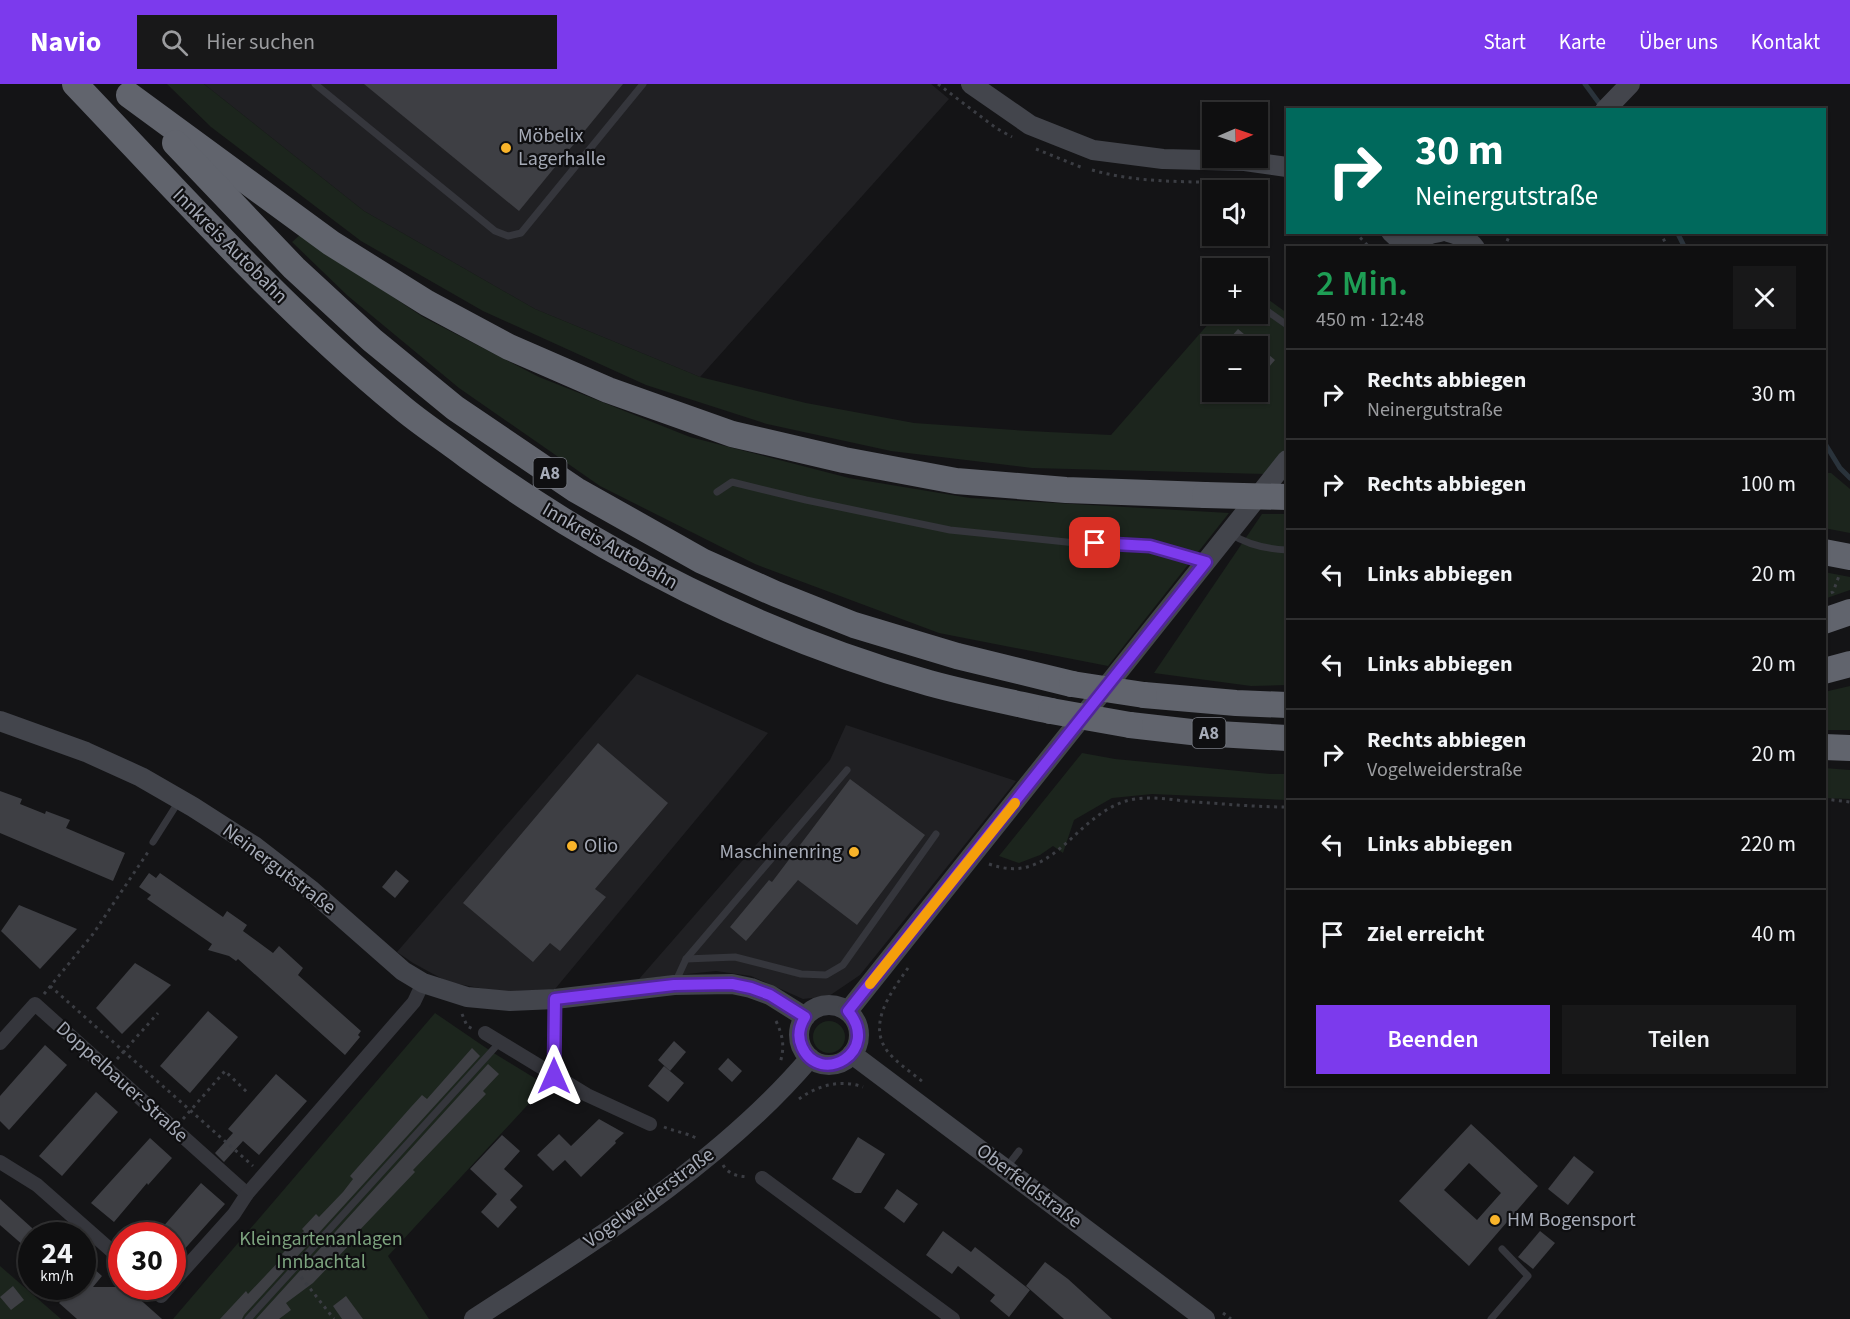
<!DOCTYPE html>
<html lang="de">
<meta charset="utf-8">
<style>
:root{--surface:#0f0f10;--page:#181819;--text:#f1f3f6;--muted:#9b9c9f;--line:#2f2f30;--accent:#7c3aed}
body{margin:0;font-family:"Source Sans 3",sans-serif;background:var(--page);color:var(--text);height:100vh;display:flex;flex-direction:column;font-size:22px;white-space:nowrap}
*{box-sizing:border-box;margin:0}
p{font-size:20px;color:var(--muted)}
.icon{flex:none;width:33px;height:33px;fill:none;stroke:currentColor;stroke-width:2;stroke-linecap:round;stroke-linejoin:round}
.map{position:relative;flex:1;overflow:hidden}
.drawer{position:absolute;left:1286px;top:162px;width:540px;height:840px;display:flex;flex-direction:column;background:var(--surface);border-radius:0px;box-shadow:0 2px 4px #0004,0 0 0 2px var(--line)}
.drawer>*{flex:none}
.guide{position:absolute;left:1286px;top:24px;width:540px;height:126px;border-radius:0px;box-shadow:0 2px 4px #0004,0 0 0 2px var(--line);background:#00695c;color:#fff;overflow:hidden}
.needle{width:39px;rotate:88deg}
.fabs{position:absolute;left:1202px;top:18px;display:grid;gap:12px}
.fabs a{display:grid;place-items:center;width:66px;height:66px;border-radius:0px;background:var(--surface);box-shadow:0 2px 4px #0004,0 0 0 2px var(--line);font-size:30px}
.speed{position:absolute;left:18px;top:1138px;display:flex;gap:12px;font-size:30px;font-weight:700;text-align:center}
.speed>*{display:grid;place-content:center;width:78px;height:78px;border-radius:50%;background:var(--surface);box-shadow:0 2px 4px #0004,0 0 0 2px var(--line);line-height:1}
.speed small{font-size:15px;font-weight:400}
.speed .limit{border:9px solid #d22;background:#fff;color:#111}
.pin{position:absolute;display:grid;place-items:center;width:51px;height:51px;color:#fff;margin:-26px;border-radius:12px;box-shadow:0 3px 9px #0006}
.me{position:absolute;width:66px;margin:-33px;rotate:0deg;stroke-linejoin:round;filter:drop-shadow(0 0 4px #0008)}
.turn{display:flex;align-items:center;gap:21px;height:126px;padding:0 30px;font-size:27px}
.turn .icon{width:78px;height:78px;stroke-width:2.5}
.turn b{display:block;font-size:42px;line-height:51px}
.round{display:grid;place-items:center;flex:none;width:63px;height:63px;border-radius:0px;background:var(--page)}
.summary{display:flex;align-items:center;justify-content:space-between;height:102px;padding:0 30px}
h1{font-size:36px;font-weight:600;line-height:45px;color:#1e9e55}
.button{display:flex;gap:12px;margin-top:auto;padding:12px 30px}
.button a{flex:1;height:69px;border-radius:0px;background:var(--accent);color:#fff;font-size:24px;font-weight:600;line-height:69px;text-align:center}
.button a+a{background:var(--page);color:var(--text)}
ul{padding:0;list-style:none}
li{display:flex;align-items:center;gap:18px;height:90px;padding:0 30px;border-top:2px solid var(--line)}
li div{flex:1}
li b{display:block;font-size:22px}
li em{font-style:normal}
header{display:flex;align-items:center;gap:36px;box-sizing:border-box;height:84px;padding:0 30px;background:var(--accent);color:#fff}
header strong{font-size:28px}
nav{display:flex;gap:33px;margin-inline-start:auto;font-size:21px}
.search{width:420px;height:54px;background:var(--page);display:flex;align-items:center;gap:15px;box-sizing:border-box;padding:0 21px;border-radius:0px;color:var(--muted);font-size:22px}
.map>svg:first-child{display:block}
</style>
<header>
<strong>Navio</strong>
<div class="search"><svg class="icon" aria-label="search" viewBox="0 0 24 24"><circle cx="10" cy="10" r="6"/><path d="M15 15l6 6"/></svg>Hier suchen</div>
<nav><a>Start</a><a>Karte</a><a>Über uns</a><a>Kontakt</a></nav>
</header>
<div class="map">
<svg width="1850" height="1235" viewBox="0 0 1850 1235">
<rect width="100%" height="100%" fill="#141416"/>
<g fill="#202023">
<polygon points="204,0 931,0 949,15 700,293 535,225 364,127"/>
<polygon points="637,590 768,649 555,905 500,908 448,898 413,879 397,868"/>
<polygon points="846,641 1016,697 860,891 829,912 803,915 751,892 716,887 639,895 830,676"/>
</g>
<g fill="#1c251d" fill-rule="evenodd">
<path d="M167 0H204L364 127 535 225 700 293 806 319 914 339 1028 347 1111 351 1217 230H1257V210L1262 211 1287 229V363L1265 390 1032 384 891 367 767 340 646 301 483 227 361 157 211 43ZM1212 262H1257V308H1212Z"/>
<polygon points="300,151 423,233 539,293 690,353 849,394 970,414 1229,429 1108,582 939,549 755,480 600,402 459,304 348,212 292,158"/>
<polygon points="1824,389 1831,389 1850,405 1850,449 1824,444"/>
<polygon points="1262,430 1287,430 1287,601 1251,602 1154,589"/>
<polygon points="1824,488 1850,493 1850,506 1824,515"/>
<polygon points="1850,602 1850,646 1824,646 1824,608"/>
<polygon points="1082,669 1115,675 1270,690 1287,690 1287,716 1152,710 1112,714 1074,736 1063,769 1053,762 1040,771 1019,779 999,772"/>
<polygon points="1824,684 1850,686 1850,715 1824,714"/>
<polygon points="435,929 492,968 546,1001 388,1172 429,1235 173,1235"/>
<circle cx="829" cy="953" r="16"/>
<polygon points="0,1182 61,1235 0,1235"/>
</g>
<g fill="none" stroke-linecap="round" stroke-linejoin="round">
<g stroke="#2a333b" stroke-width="5">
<polyline points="1585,0 1602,23"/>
<polyline points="1677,148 1685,164"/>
<polyline points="1824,358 1840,384 1850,394"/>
</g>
</g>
<g fill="#3e3f44" fill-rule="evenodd">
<polygon points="364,0 623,0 519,127"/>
<polygon points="1238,245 1275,276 1257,297 1257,262 1223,262"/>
<polygon points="598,659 668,719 595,805 606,813 560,867 550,859 533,878 463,819"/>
<polygon points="850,695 925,751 857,841 798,796 746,857 730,843 769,796 772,798"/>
<polygon points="0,707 22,715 20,720 45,730 46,727 70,736 66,744 125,769 113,797 0,749"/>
<polygon points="396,786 409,797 395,814 382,803"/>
<polygon points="149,789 156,794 160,789 223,833 227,827 247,841 243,847 273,869 279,862 303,884 298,891 361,947 358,951 360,953 345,971 238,875 236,877 229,872 208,866 212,860 147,815 151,811 139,803"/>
<polygon points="19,821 77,845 40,885 1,847"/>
<polygon points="135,879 171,901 122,950 96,924"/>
<polygon points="208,927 238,953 190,1009 160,982"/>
<polygon points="674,957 686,968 670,987 658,976"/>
<polygon points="45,961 67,981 9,1046 0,1037 0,1012"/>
<polygon points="472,964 480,972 244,1231 242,1235 220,1235 246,1207 248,1210 284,1172 282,1170 304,1147 302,1145 316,1130 319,1133 343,1108 353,1095 350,1092 411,1023 422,1011 427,1015"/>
<polygon points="728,974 742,987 732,998 718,985"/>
<polygon points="488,980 499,990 483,1007 486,1010 413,1086 415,1088 354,1152 356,1154 313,1199 286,1219 291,1226 279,1235 256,1235"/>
<polygon points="664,982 684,999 668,1018 648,1002"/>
<polygon points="276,990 307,1017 259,1071 243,1057 224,1078 215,1069 233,1049 228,1045"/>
<polygon points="96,1008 118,1028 62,1092 39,1072"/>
<polygon points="599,1035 624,1049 615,1057 616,1059 581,1093 565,1076 553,1087 537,1071 559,1050 571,1062"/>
<path d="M1471 1040 1538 1102 1469 1182 1399 1117ZM1469 1079 1501 1109 1477 1136 1444 1106Z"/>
<polygon points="502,1051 520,1067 504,1085 523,1102 510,1116 517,1123 498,1144 481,1128 497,1110 470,1085"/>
<polygon points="858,1053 885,1070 861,1109 855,1109 832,1095"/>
<polygon points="150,1054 172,1074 148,1101 147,1099 114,1138 91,1119"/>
<polygon points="1574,1072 1594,1088 1568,1121 1548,1105"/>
<polygon points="201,1099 225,1120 172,1179 172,1152 155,1152"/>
<polygon points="897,1105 918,1120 904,1139 884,1124"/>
<polygon points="0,1115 32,1144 32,1169 0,1141"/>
<polygon points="943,1147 971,1168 975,1163 1030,1206 1009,1233 990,1217 995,1211 958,1182 952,1190 926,1171"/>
<polygon points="1540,1147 1555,1159 1533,1185 1518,1173"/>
<polygon points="82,1174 102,1192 93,1203 126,1203 162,1235 77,1235 59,1219 73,1203 82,1203"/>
<polygon points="1045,1178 1068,1195 1112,1235 1064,1235 1026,1202"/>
<polygon points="13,1202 24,1216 11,1226 0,1213"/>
<polygon points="346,1212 363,1235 342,1235 333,1222"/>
</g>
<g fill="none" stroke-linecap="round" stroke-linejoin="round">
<g stroke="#3b3d43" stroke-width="3" stroke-dasharray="3 4.5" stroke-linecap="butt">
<polyline points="938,0 996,44 1012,53"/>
<polyline points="1036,65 1083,84"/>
<path d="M1092 86C1148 102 1207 96 1265 100"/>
<polyline points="1355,148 1370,164"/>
<polyline points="1660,148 1668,164"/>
<polyline points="1504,164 1511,148"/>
<polyline points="1824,512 1833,508 1839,492"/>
<polyline points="1824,715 1850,718"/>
<path d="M989 780C1049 802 1071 740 1118 720 1141 709 1170 716 1195 718 1226 720 1256 723 1287 723"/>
<path d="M908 884C892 907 866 940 888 968 897 979 912 989 923 998"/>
<polyline points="50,902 253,1082"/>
<polyline points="44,910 93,850 148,768"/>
<polyline points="462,930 467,942 473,945"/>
<path d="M776 937C783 952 785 963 780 979"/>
<polyline points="117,975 158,929"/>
<path d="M799 1015C818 1001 841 995 863 1003"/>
<polyline points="183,1035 225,987 249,1010"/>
<path d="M664 1043C673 1047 692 1050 699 1056"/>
<path d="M723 1081C729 1091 738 1092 748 1093"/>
<polyline points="301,1193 334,1235"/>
<polyline points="1223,1229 1231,1235"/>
</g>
<g stroke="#35363c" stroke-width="7">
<polyline points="315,0 495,147 508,152 521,149 643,0"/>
<polyline points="1263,224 1287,241"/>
<polyline points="717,408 732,398 806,416 950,446 1076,459 1150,462 1203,477"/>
<path d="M1231 450C1248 461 1267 465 1287 466"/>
<polyline points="153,758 179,717"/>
<polyline points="686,875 735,873 801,890 826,891 843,881 936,750"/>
<polyline points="675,899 686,875 847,686"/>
<polyline points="1006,1084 1019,1067"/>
<polyline points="248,1235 500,958"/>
<polyline points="1491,1235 1528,1192 1502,1165"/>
</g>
<g stroke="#35363c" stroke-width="14">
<polyline points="485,949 587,1011 650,1040"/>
<polyline points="0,959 35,920 247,1110"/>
<polyline points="554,992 555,915"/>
<polyline points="0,1078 37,1101 122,1176"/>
<polyline points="762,1094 953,1235"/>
<polyline points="172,1199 234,1130 247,1110 414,918 423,899"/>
<polyline points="152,1203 161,1212 169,1203"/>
</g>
<g stroke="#43454c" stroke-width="20">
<polyline points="971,0 1030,41 1093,66 1163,75 1245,77 1287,83"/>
<polyline points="1605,26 1630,0"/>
<polyline points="1391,148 1408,164"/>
<path d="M1448 148C1458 151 1468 154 1475 164"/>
<path d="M1410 164C1419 155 1427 149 1440 148"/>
<polyline points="0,637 86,668 141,693 193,723 254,762 312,807 403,887 423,899 467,913 510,917 555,915 674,901 732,900 751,904 770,911 805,933"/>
<circle cx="829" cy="951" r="30"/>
<polyline points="848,927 1287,376"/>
<polyline points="852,970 1205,1235"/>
<path d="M474 1235C589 1160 720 1080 810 974"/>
</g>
<g stroke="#61646d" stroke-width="26">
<path d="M75 0C180 110 282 225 400 322 421 340 445 355 467 372 606 473 763 552 929 599 969 610 1010 618 1051 627"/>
<polyline points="129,11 331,159 427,219 509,263 608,306 732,350 844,376 956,397 1066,406 1205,411"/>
<polyline points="175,59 294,184 372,256 455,324 576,406 702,477 776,510 854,541 957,572 1072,600"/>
<polyline points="1824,537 1850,528"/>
<polyline points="1824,587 1850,580"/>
<polyline points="1144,611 1236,619 1287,621"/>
<polyline points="1130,641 1200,649 1287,654"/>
<polyline points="1824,663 1850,664"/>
</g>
<g stroke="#61646d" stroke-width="26">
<polyline points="1205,411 1287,413"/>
<polyline points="1824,468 1850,473"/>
<polyline points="1072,600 1144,611"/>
<polyline points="1051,627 1130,641"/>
</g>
</g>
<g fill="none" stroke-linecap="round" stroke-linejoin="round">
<defs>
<path id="route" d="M554 992 555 915 674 901 732 900 751 904 770 911 805 933C799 943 797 952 802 963 820 1003 882 968 848 927L1206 478 1150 462 1095 459"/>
</defs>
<use href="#route" stroke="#51269a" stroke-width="15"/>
<use href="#route" stroke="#7c3aed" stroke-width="10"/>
<polyline stroke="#f59e0b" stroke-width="10" points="870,900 1015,719"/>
</g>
<g fill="#f9b42a" stroke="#0f0f11" stroke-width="2">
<circle cx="506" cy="64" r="6"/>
<circle cx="572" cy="762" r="6"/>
<circle cx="854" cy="768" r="6"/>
<circle cx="1495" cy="1136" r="6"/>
</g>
<g text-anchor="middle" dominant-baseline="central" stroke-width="4.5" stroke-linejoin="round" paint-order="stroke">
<g fill="#0f0f11" stroke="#797c85" stroke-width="1.5">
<rect x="533.5" y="374" width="33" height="30" rx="4.5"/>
<rect x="1192.5" y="634" width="33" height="30" rx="4.5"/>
</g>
<g font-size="18" font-weight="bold" fill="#a6abb7">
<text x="550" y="389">A8</text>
<text x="1209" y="649">A8</text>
</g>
<g font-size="20" fill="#a6abb7" stroke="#0f0f11" text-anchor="start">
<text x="518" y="52">Möbelix<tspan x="518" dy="23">Lagerhalle</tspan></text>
<text x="584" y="762">Olio</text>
<text x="842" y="768" text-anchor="end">Maschinenring</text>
<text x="1507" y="1136">HM Bogensport</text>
</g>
<g font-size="20" fill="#a6abb7" stroke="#0f0f11">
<text transform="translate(230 162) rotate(45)">Innkreis Autobahn</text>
<text transform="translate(610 462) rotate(30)">Innkreis Autobahn</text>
<text transform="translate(279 785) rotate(37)">Neinergutstraße</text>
<text transform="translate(122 998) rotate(42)">Doppelbauer-Straße</text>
<text transform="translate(1029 1102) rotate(37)">Oberfeldstraße</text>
<text transform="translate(649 1114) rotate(-36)">Vogelweiderstraße</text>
</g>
<g font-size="20" fill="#7ca37e" stroke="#0f0f11">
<text x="321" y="1155">Kleingartenanlagen<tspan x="321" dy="23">Innbachtal</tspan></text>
</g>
</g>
</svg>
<div class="fabs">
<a><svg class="needle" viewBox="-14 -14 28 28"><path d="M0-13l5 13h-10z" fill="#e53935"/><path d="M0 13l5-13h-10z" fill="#9b9c9f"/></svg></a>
<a><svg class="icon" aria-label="sound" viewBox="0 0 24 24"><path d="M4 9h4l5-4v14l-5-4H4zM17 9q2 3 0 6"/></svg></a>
<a>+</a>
<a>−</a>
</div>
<div class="speed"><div>24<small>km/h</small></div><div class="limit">30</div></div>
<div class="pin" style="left:1095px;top:459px;background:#d93025"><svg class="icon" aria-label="arrive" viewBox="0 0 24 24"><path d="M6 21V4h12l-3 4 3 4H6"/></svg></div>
<svg class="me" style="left:554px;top:992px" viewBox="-20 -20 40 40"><path d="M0-17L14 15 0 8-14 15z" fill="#7c3aed" stroke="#fff" stroke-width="4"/></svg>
<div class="guide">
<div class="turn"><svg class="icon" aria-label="right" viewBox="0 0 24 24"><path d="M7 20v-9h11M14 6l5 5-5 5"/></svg><div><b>30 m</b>Neinergutstraße</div></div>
</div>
<section class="drawer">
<div class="summary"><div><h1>2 Min.</h1><p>450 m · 12:48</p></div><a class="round"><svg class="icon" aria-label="close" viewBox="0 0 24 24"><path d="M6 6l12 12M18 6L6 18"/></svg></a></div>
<ul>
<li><svg class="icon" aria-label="right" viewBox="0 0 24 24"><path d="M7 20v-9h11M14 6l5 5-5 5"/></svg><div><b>Rechts abbiegen</b><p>Neinergutstraße</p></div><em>30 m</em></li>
<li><svg class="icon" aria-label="right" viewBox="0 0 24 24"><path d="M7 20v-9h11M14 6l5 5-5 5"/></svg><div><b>Rechts abbiegen</b></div><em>100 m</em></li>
<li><svg class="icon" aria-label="left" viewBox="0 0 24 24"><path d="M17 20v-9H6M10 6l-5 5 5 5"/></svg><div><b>Links abbiegen</b></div><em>20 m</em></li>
<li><svg class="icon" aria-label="left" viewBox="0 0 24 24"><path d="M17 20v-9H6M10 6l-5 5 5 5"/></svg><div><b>Links abbiegen</b></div><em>20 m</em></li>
<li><svg class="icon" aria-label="right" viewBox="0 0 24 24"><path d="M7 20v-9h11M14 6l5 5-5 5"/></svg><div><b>Rechts abbiegen</b><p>Vogelweiderstraße</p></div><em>20 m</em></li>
<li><svg class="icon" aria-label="left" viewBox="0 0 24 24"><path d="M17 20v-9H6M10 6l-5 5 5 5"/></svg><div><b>Links abbiegen</b></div><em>220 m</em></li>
<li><svg class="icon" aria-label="arrive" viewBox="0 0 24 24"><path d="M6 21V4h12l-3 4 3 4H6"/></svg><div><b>Ziel erreicht</b></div><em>40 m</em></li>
</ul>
<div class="button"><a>Beenden</a><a>Teilen</a></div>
</section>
</div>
